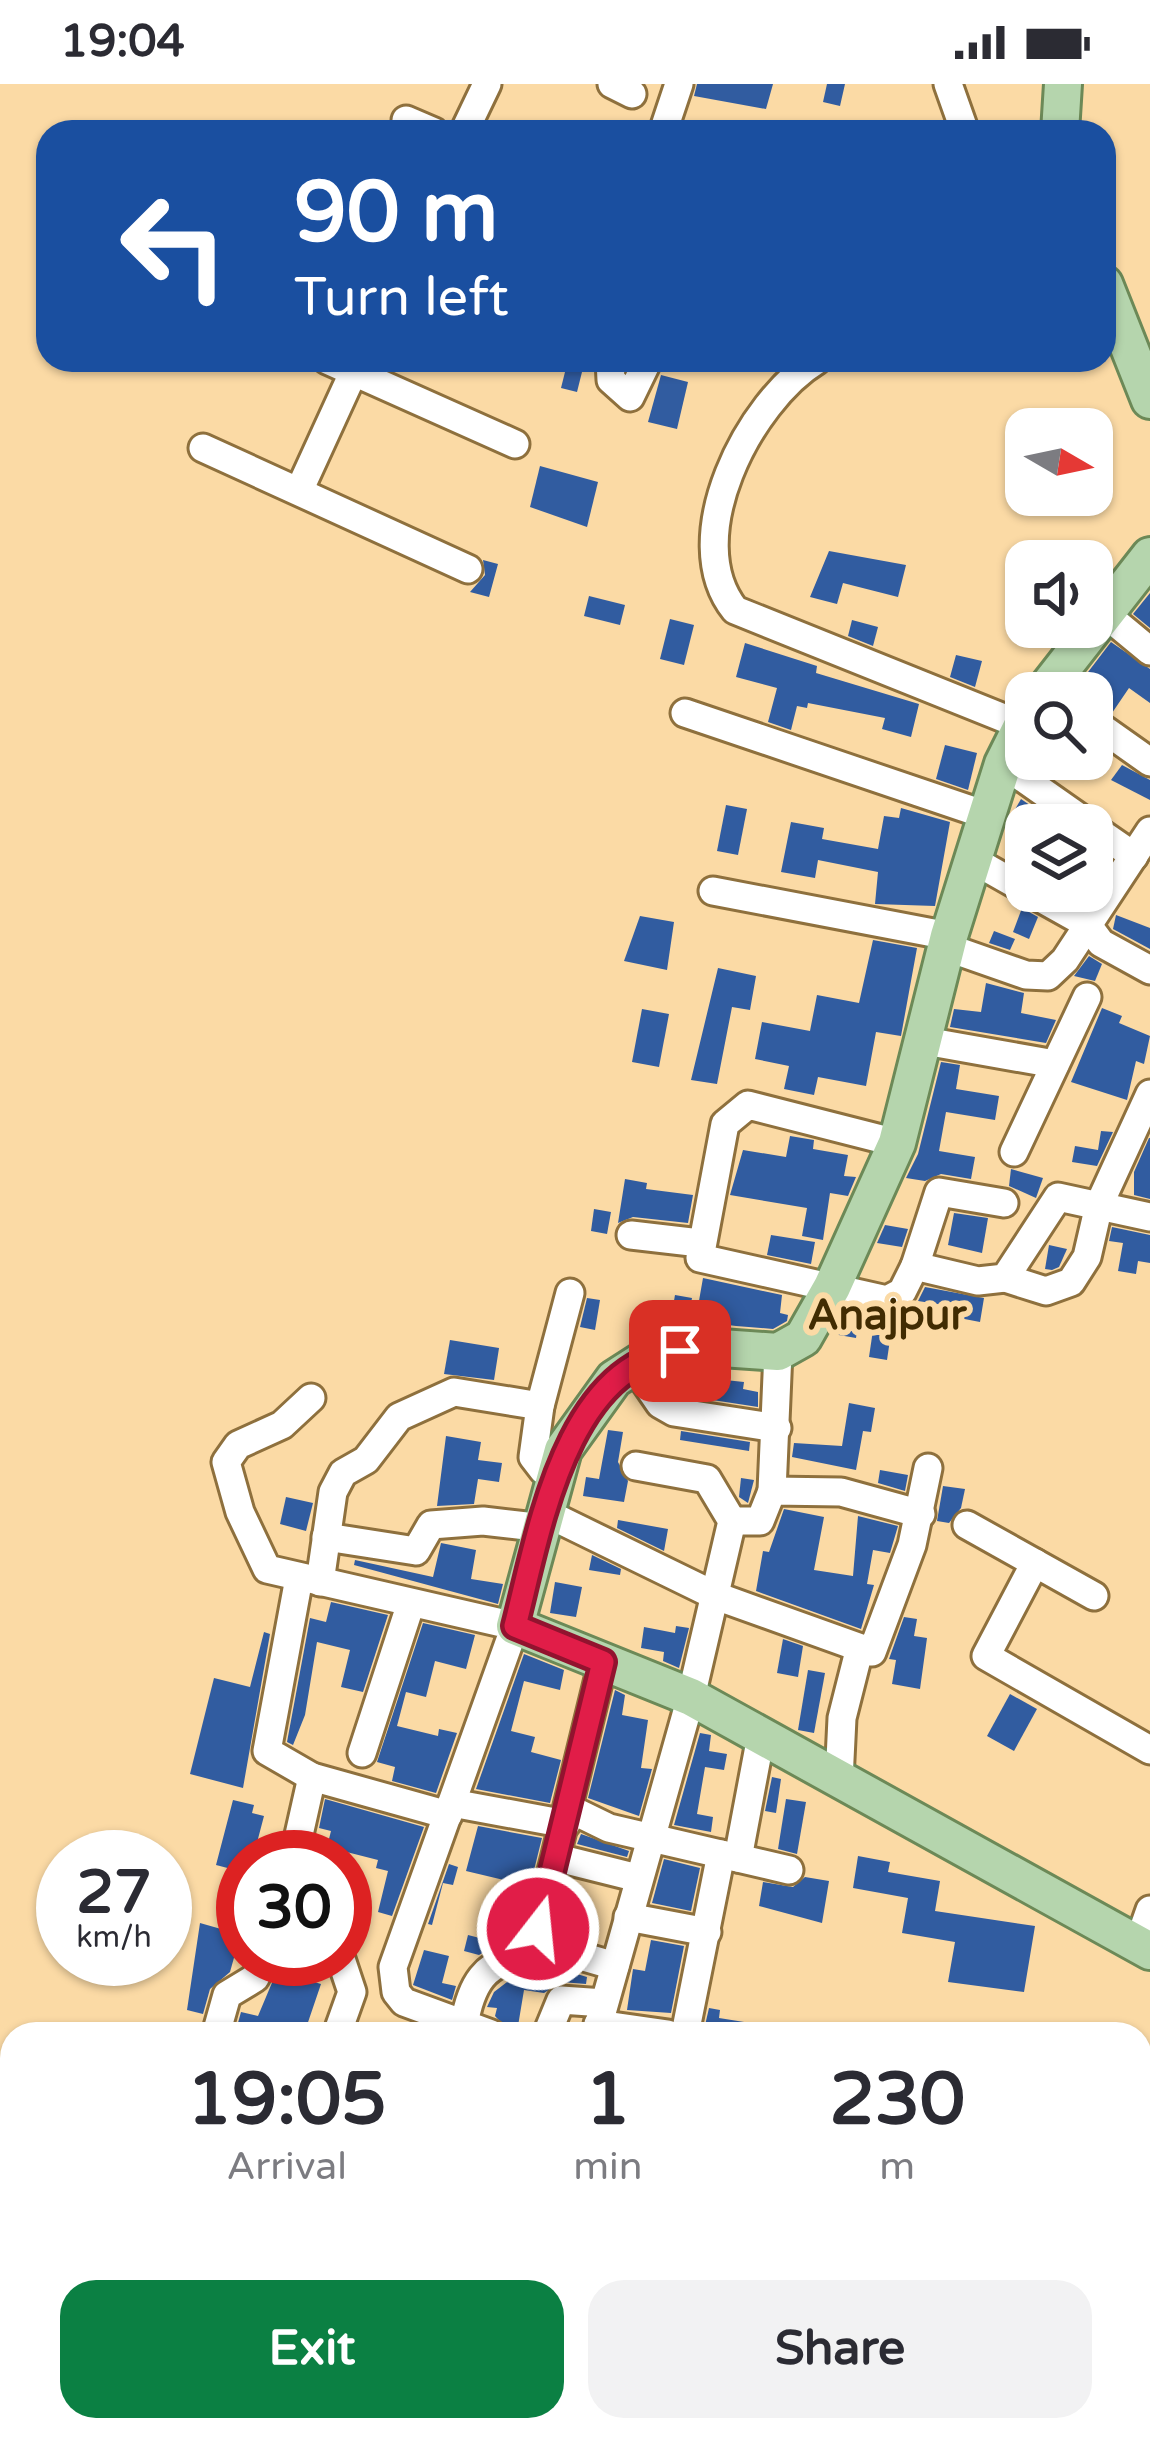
<!DOCTYPE html>
<style>
:root{--surface:#fff;--page:#f2f2f3;--text:#2b2b33;--muted:#7c7c81;--accent:#0b8043}
body{margin:0;font-family:"Varela Round",sans-serif;background:var(--page);color:var(--text);height:100vh;display:flex;flex-direction:column;font-size:45px;white-space:nowrap}
*{box-sizing:border-box;margin:0}
p{font-size:39px;color:var(--muted)}
.icon{flex:none;width:66px;height:66px;fill:none;stroke:currentColor;stroke-width:2;stroke-linecap:round;stroke-linejoin:round}
.map{position:relative;flex:1;overflow:hidden}
.drawer{position:absolute;left:0px;top:1938px;width:1152px;height:420px;display:flex;flex-direction:column;background:var(--surface);border-radius:36px 36px 0 0;box-shadow:0 3px 9px #0004}
.drawer>*{flex:none}
.guide{position:absolute;left:36px;top:36px;width:1080px;height:252px;border-radius:36px;box-shadow:0 3px 9px #0004;background:#1a4fa0;color:#fff;overflow:hidden}
.needle{width:78px;rotate:99deg}
.fabs{position:absolute;left:1005px;top:324px;display:grid;gap:24px}
.fabs a{display:grid;place-items:center;width:108px;height:108px;border-radius:24px;background:var(--surface);box-shadow:0 3px 9px #0004;font-size:60px}
.speed{position:absolute;left:36px;top:1746px;display:flex;gap:24px;font-size:60px;font-weight:700;text-align:center}
.speed>*{display:grid;place-content:center;width:156px;height:156px;border-radius:50%;background:var(--surface);box-shadow:0 3px 9px #0004;line-height:1}
.speed small{font-size:30px;font-weight:400}
.speed .limit{border:18px solid #d22;background:#fff;color:#111}
.pin{position:absolute;display:grid;place-items:center;width:102px;height:102px;color:#fff;margin:-51px;border-radius:24px;box-shadow:0 6px 18px #0006}
.me{position:absolute;width:132px;margin:-66px;rotate:16deg;stroke-linejoin:round;filter:drop-shadow(0 0 9px #0008)}
.turn{display:flex;align-items:center;gap:42px;height:252px;padding:0 60px;font-size:54px}
.turn .icon{width:156px;height:156px;stroke-width:2.5}
.turn b{display:block;font-size:84px;line-height:102px}
.eta{display:flex;justify-content:space-evenly;align-items:center;height:204px;text-align:center}
.eta b{font-size:72px;font-weight:800;line-height:84px}
.action{display:flex;gap:24px;margin-top:auto;padding:24px 60px}
.action a{flex:1;height:138px;border-radius:36px;background:var(--accent);color:#fff;font-size:48px;font-weight:800;line-height:138px;text-align:center}
.action a+a{background:var(--page);color:var(--text)}
.status{display:flex;justify-content:space-between;align-items:center;height:84px;padding:0 60px;background:var(--surface);direction:ltr}
.status svg{height:33px;fill:currentColor}
.map>svg:first-child{display:block}
</style>
<div class="status"><b>19:04</b><svg viewBox="0 0 49 12"><path d="M0 12V9h3v3zM5 12V6h3v6zM10 12V3h3v9zM15 12V0h3v12zM26 1h20v11H26zM47 4h2v5h-2z"/></svg></div>
<div class="map">
<svg width="1150" height="2358" viewBox="0 0 1150 2358">
<rect width="100%" height="100%" fill="#fbdaa5"/>
<g fill="#315ca0">
<polygon points="697,0 773,0 766,25 694,12"/>
<polygon points="827,0 845,0 840,22 823,18"/>
<polygon points="568,276 585,276 577,308 561,304"/>
<polygon points="661,291 688,298 677,345 648,338"/>
<polygon points="540,382 598,398 587,443 530,423"/>
<polygon points="829,467 906,481 898,513 843,499 837,520 810,513"/>
<polygon points="483,476 498,480 489,513 470,508 485,491"/>
<polygon points="1150,509 1150,544 1133,530"/>
<polygon points="589,512 625,521 620,541 584,532"/>
<polygon points="670,535 694,541 684,581 660,575"/>
<polygon points="852,536 878,543 873,562 848,552"/>
<polygon points="1111,558 1150,585 1150,619 1129,604 1112,629 1092,619 1092,609 1072,609"/>
<polygon points="745,559 817,582 816,589 919,620 911,653 882,645 885,634 808,619 807,624 797,622 791,646 768,638 777,604 736,593"/>
<polygon points="956,571 982,577 975,603 950,593"/>
<polygon points="945,661 977,669 968,706 936,695"/>
<polygon points="1122,681 1150,696 1150,716 1111,696"/>
<polygon points="1021,715 1059,741 1016,741 1009,736"/>
<polygon points="726,721 747,725 738,771 717,767"/>
<polygon points="901,724 950,738 935,822 875,820 878,788 818,776 815,794 781,788 791,738 824,744 822,755 878,765 884,732 899,734"/>
<polygon points="1022,824 1038,833 1029,855 1013,848"/>
<polygon points="1116,831 1150,844 1150,865 1113,845"/>
<polygon points="640,832 674,838 667,886 624,877"/>
<polygon points="994,847 1015,855 1010,866 989,859"/>
<polygon points="873,856 917,864 901,952 876,948 866,1002 818,993 814,1011 784,1005 789,982 755,975 762,938 810,947 817,911 859,919"/>
<polygon points="1089,872 1102,880 1095,897 1074,892"/>
<polygon points="718,884 756,892 750,926 732,923 717,1000 691,996"/>
<polygon points="986,899 1024,909 1021,929 1056,936 1046,959 950,943 954,925 981,928"/>
<polygon points="1102,924 1122,932 1119,939 1150,952 1144,980 1136,977 1127,1016 1071,998"/>
<polygon points="642,925 669,930 659,983 632,978"/>
<polygon points="941,978 960,981 956,1005 999,1012 995,1036 946,1028 939,1067 975,1073 971,1095 941,1090 925,1097 906,1094 918,1070"/>
<polygon points="1101,1047 1113,1048 1097,1082 1072,1078 1075,1062 1098,1066"/>
<polygon points="790,1052 814,1056 813,1065 848,1071 844,1092 856,1093 848,1112 830,1109 823,1156 802,1152 807,1124 730,1111 743,1066 786,1073"/>
<polygon points="1149,1054 1150,1054 1150,1115 1134,1111 1134,1088"/>
<polygon points="1011,1085 1043,1094 1036,1114 1009,1102"/>
<polygon points="625,1095 647,1099 646,1105 693,1111 688,1139 633,1133 618,1139"/>
<polygon points="594,1125 611,1128 607,1150 591,1147"/>
<polygon points="954,1129 988,1134 982,1169 948,1161"/>
<polygon points="885,1141 908,1145 902,1163 877,1159"/>
<polygon points="1112,1143 1150,1151 1150,1179 1138,1177 1136,1190 1118,1187 1123,1159 1109,1157"/>
<polygon points="771,1151 815,1158 811,1180 767,1171"/>
<polygon points="1049,1161 1067,1165 1059,1183 1052,1186 1045,1185"/>
<polygon points="703,1194 782,1211 780,1229 788,1231 787,1237 773,1245 736,1242 720,1240 721,1232 697,1228"/>
<polygon points="925,1203 984,1214 980,1238 949,1232 950,1222 918,1217"/>
<polygon points="675,1211 692,1214 687,1243 669,1245"/>
<polygon points="587,1214 600,1216 595,1246 580,1243"/>
<polygon points="845,1225 860,1228 856,1254 833,1250"/>
<polygon points="873,1246 891,1249 887,1276 869,1273"/>
<polygon points="450,1256 499,1264 494,1296 444,1290"/>
<polygon points="664,1294 705,1301 706,1294 744,1298 743,1305 758,1308 758,1323 680,1311"/>
<polygon points="849,1319 875,1324 871,1348 863,1347 856,1386 792,1373 794,1359 842,1362"/>
<polygon points="608,1346 623,1348 618,1378 628,1397 624,1418 583,1412 586,1393 599,1395"/>
<polygon points="681,1347 750,1358 749,1367 680,1356"/>
<polygon points="446,1352 481,1358 478,1376 502,1379 499,1398 478,1395 474,1420 437,1422"/>
<polygon points="880,1386 908,1391 905,1407 878,1399"/>
<polygon points="741,1394 754,1396 748,1419 739,1413"/>
<polygon points="943,1402 965,1405 961,1424 949,1439 937,1437"/>
<polygon points="286,1413 313,1419 306,1447 280,1440"/>
<polygon points="784,1425 824,1433 814,1486 853,1492 858,1432 898,1442 890,1469 873,1466 867,1500 874,1501 861,1545 756,1507 763,1467 769,1468"/>
<polygon points="618,1436 668,1445 664,1467 617,1444"/>
<polygon points="441,1459 476,1466 471,1495 503,1500 498,1520 354,1481 355,1476 433,1493"/>
<polygon points="592,1471 621,1485 620,1491 589,1486"/>
<polygon points="555,1498 582,1503 576,1533 550,1529"/>
<polygon points="331,1518 388,1531 363,1608 341,1603 350,1566 317,1558 305,1631 293,1661 287,1658 310,1534 326,1538"/>
<polygon points="904,1533 917,1535 914,1552 927,1554 920,1605 892,1600 896,1576 889,1575"/>
<polygon points="423,1539 475,1551 466,1585 435,1577 426,1613 406,1608 397,1642 438,1652 439,1645 457,1649 436,1709 392,1697 395,1683 377,1678"/>
<polygon points="676,1542 689,1544 679,1584 663,1577 664,1568 641,1564 644,1543 675,1549"/>
<polygon points="264,1548 270,1550 243,1704 190,1690 214,1594 250,1603"/>
<polygon points="783,1555 803,1562 798,1593 777,1589"/>
<polygon points="524,1570 564,1586 560,1606 524,1597 511,1647 535,1653 531,1668 561,1676 550,1719 476,1705"/>
<polygon points="808,1586 825,1589 814,1649 798,1646"/>
<polygon points="615,1606 625,1611 622,1631 648,1636 641,1684 652,1685 639,1732 588,1714"/>
<polygon points="1010,1610 1037,1625 1014,1667 987,1652"/>
<polygon points="700,1649 711,1651 709,1667 727,1670 724,1686 705,1683 697,1730 713,1733 711,1748 674,1741"/>
<polygon points="772,1693 781,1695 776,1729 765,1727"/>
<polygon points="325,1715 424,1743 392,1832 378,1828 388,1787 376,1784 378,1776 327,1763 331,1747 319,1744"/>
<polygon points="786,1715 806,1718 797,1770 778,1765"/>
<polygon points="233,1716 254,1721 252,1729 264,1732 254,1770 243,1767 243,1788 216,1781"/>
<polygon points="478,1742 542,1754 526,1818 505,1813 508,1797 466,1787"/>
<polygon points="581,1750 629,1767 627,1773 577,1760"/>
<polygon points="858,1772 890,1778 888,1788 940,1797 935,1827 1035,1842 1024,1908 948,1898 955,1858 902,1849 908,1814 853,1804"/>
<polygon points="664,1775 700,1784 691,1827 652,1819"/>
<polygon points="449,1780 458,1783 453,1801 443,1799 432,1841 428,1840"/>
<polygon points="805,1793 829,1797 822,1839 759,1822 763,1798 793,1803"/>
<polygon points="565,1808 587,1812 580,1853 556,1846"/>
<polygon points="238,1810 243,1811 243,1864 237,1863 230,1888 210,1905 203,1930 187,1926 200,1839 228,1847"/>
<polygon points="468,1851 495,1858 494,1862 479,1871 464,1867"/>
<polygon points="651,1856 684,1862 671,1929 627,1926 633,1885 645,1887"/>
<polygon points="424,1866 449,1872 442,1899 456,1902 452,1916 413,1901"/>
<polygon points="282,1875 298,1875 294,1892 321,1900 304,1950 236,1946 241,1928 258,1932"/>
<polygon points="540,1879 587,1893 586,1900 561,1898 544,1909 524,1906 517,1948 509,1947 495,1932 497,1924 487,1923 494,1908 519,1889 538,1893"/>
<polygon points="709,1924 720,1926 719,1934 763,1941 763,1950 703,1950"/>
</g>
<g fill="none" stroke-linecap="round" stroke-linejoin="round">
<defs>
<g id="minor">
<polyline points="612,0 632,10"/>
<polyline points="948,0 965,48"/>
<polyline points="406,36 434,48"/>
<polyline points="464,48 487,0"/>
<polyline points="663,48 679,0"/>
<polyline points="327,276 515,360"/>
<polyline points="610,276 611,296 630,313 648,276"/>
<path d="M817 276C749 317 678 455 735 526L1021 641"/>
<polyline points="203,364 468,485"/>
<polyline points="299,407 359,276"/>
<polyline points="1104,529 1150,567"/>
<polyline points="685,629 986,731"/>
<polyline points="1092,637 1150,678"/>
<polyline points="1003,680 1090,741"/>
<polyline points="1092,743 1134,772"/>
<polyline points="973,776 1026,806"/>
<polyline points="713,807 949,852"/>
<polyline points="1028,807 1087,840 1101,859 1150,886"/>
<polyline points="946,863 1026,891 1048,892 1065,876 1150,747"/>
<polyline points="925,957 1055,980"/>
<polyline points="897,1059 748,1021 725,1040 700,1174 887,1216 902,1208 915,1182 978,1197 1005,1194 1058,1113 1150,1133"/>
<polyline points="1014,1068 1087,913"/>
<polyline points="631,1151 700,1159"/>
<polyline points="915,1182 939,1108 1004,1119"/>
<polyline points="1005,1194 1046,1207 1071,1198 1087,1173 1099,1121 1150,1010"/>
<polyline points="634,1282 660,1320 674,1328 777,1344"/>
<polyline points="311,1314 282,1341 238,1361 226,1378 240,1428 267,1485 515,1542 393,1883 396,1908 404,1918 491,1950"/>
<polyline points="558,1388 543,1386 533,1373 540,1322 570,1209"/>
<polyline points="772,1407 778,1268"/>
<polyline points="548,1430 716,1512 872,1568 912,1461 928,1384"/>
<polyline points="732,1437 760,1437 772,1407 841,1408 921,1430"/>
<polyline points="967,1441 1094,1512"/>
<polyline points="326,1453 416,1467 431,1441 483,1437 544,1444"/>
<polyline points="1035,1479 986,1572 1150,1666"/>
<polyline points="299,1494 267,1667 312,1693 448,1731"/>
<polyline points="320,1498 333,1408 343,1389 366,1376 399,1333 454,1308 540,1322"/>
<polyline points="362,1669 411,1519"/>
<polyline points="839,1696 842,1634 859,1567"/>
<polyline points="452,1719 566,1740"/>
<polyline points="570,1725 609,1744 789,1786"/>
<polyline points="294,1773 312,1693"/>
<polyline points="558,1774 638,1794"/>
<polyline points="738,1774 761,1652"/>
<polyline points="628,1833 707,1848"/>
<polyline points="532,1858 615,1882"/>
<polyline points="1138,1860 1150,1826"/>
<polyline points="598,1940 668,1950"/>
<path d="M464 1941C478 1859 516 1892 538 1845L603 1578"/>
<polyline points="216,1950 227,1911 255,1894 264,1875"/>
<polyline points="337,1950 352,1908 341,1875"/>
<polyline points="547,1950 561,1916 604,1919"/>
<polyline points="596,1950 691,1613 732,1437 707,1395 636,1382"/>
<polyline points="685,1950 721,1770"/>
<polyline points="0,2235 12,2240"/>
<polyline points="216,2358 222,2346"/>
</g>
<g id="major">
<polyline points="1060,48 1063,0"/>
<polyline points="1104,200 1150,316"/>
<polyline points="1043,609 1150,472"/>
<polyline points="1026,634 1003,680 949,852 897,1059 832,1203 803,1254 778,1268 707,1263 653,1270 614,1295 563,1366 515,1542 691,1613 1150,1867"/>
</g>
</defs>
<use href="#minor" stroke="#8e703d" stroke-width="33"/>
<use href="#major" stroke="#6c8957" stroke-width="42"/>
<use href="#minor" stroke="#fff" stroke-width="27"/>
<use href="#major" stroke="#b5d5ad" stroke-width="36"/>
</g>
<g fill="none" stroke-linecap="round" stroke-linejoin="round">
<defs>
<path id="route" d="M538 1845 603 1578 515 1542C539 1450 565 1279 680 1267"/>
</defs>
<use href="#route" stroke="#92132f" stroke-width="30"/>
<use href="#route" stroke="#e11d48" stroke-width="21"/>
</g>
<g text-anchor="middle" dominant-baseline="central" stroke-width="12" stroke-linejoin="round" paint-order="stroke">
<g font-size="42" font-weight="bold" fill="#412c02" stroke="#fbdaa5">
<text x="887" y="1231">Anajpur</text>
</g>
</g>
</svg>
<div class="fabs">
<a><svg class="needle" viewBox="-14 -14 28 28"><path d="M0-13l5 13h-10z" fill="#e53935"/><path d="M0 13l5-13h-10z" fill="#7c7c81"/></svg></a>
<a><svg class="icon" aria-label="sound" viewBox="0 0 24 24"><path d="M4 9h4l5-4v14l-5-4H4zM17 9q2 3 0 6"/></svg></a>
<a><svg class="icon" aria-label="search" viewBox="0 0 24 24"><circle cx="10" cy="10" r="6"/><path d="M15 15l6 6"/></svg></a>
<a><svg class="icon" aria-label="layers" viewBox="0 0 24 24"><path d="M12 4l9 5-9 5-9-5zM3 14l9 5 9-5"/></svg></a>
</div>
<div class="speed"><div>27<small>km/h</small></div><div class="limit">30</div></div>
<div class="pin" style="left:680px;top:1267px;background:#d93025"><svg class="icon" aria-label="arrive" viewBox="0 0 24 24"><path d="M6 21V4h12l-3 4 3 4H6"/></svg></div>
<svg class="me" style="left:538px;top:1845px" viewBox="-20 -20 40 40"><circle r="17" fill="#e11d48" stroke="#fff" stroke-width="3"/><path d="M0-11L8 9 0 5-8 9z" fill="#fff"/></svg>
<div class="guide">
<div class="turn"><svg class="icon" aria-label="left" viewBox="0 0 24 24"><path d="M17 20v-9H6M10 6l-5 5 5 5"/></svg><div><b>90 m</b>Turn left</div></div>
</div>
<section class="drawer">
<div class="eta">
<div><b>19:05</b><p>Arrival</p></div>
<div><b>1</b><p>min</p></div>
<div><b>230</b><p>m</p></div>
</div>
<div class="action"><a>Exit</a><a>Share</a></div>
</section>
</div>
